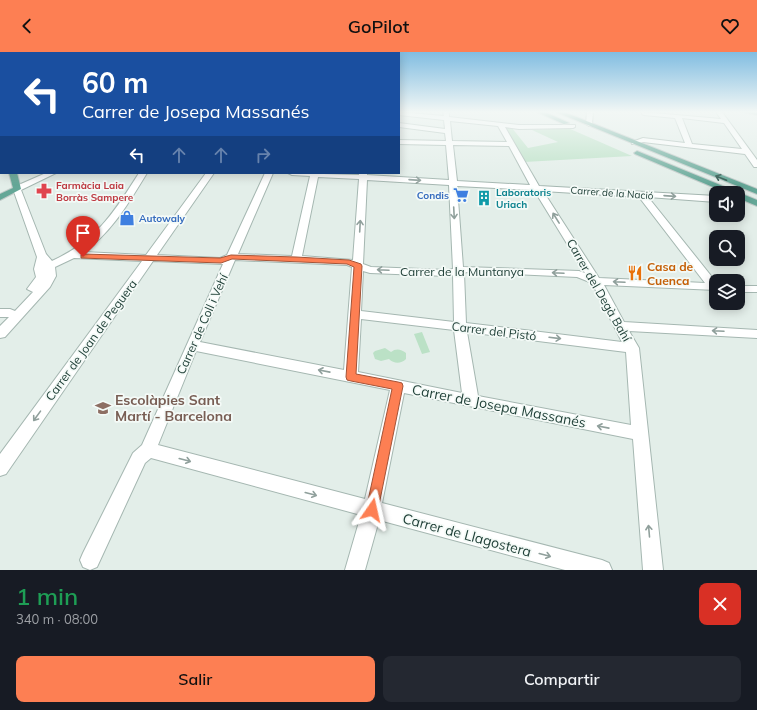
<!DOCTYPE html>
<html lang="es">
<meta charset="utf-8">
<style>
:root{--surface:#171b24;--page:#242831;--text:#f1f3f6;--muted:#9ea1a6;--accent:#fd7f53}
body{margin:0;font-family:Mulish,sans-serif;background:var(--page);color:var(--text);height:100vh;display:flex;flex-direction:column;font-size:15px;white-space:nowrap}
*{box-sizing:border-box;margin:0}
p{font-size:13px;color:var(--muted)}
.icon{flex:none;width:22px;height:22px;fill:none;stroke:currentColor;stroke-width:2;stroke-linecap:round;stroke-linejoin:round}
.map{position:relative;height:518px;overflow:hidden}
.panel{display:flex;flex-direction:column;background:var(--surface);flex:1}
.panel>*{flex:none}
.hud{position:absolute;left:0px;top:0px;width:400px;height:122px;box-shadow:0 2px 10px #0003;background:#1a4fa0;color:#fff;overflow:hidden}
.buttons{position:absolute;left:709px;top:134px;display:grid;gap:8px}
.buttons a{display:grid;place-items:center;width:36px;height:36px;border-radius:8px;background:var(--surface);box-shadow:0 2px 10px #0003;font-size:20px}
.pin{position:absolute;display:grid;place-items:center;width:34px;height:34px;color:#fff;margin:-41px -17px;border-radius:50% 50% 50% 0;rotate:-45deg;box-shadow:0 0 4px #0007}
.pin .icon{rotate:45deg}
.me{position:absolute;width:44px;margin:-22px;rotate:11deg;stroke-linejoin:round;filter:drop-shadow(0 0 3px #0008)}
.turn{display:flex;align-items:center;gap:14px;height:84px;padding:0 16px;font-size:18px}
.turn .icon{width:52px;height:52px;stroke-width:2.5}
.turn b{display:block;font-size:28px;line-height:34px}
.lanes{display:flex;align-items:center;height:38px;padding:0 16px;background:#0003;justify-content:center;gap:20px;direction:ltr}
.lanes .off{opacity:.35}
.round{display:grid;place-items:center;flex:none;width:42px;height:42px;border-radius:8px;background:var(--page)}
.summary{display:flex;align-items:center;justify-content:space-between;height:68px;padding:0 16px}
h1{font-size:24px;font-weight:600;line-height:30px;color:#1e9e55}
.primary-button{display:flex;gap:8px;margin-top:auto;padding:8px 16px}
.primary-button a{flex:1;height:46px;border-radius:8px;background:var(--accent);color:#111;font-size:16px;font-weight:600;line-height:46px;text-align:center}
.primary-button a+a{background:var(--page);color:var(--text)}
header{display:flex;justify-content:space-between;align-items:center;height:52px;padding:0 16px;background:var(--accent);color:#111;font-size:18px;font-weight:600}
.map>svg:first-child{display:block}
</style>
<header><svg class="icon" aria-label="back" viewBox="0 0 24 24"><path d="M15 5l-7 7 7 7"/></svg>GoPilot<svg class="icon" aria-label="heart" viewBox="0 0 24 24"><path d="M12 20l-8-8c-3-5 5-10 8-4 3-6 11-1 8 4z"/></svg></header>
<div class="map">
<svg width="757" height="518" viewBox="0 0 757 518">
<rect width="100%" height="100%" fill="#e3eee9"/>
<g fill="#bbe1c6">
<polygon points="506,76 512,76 528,96 558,90 532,78 568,76 632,104 524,110"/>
<polygon points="422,280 430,300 422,302 414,282"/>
<path d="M385 296 391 300C396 296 401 297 406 301V307C401 312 394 312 389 307L381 309 375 307 373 301 375 299Z"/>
</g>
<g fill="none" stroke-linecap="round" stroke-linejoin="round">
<defs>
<g id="minor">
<path d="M399 60 444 64 443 60H449V65L519 73H575V75L573 76 519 77 505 75 539 134 716 144V150L648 145 716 230V238L604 233 624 270 757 278V286L629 279 639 296 663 518H643L633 387 404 341 382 451 602 508 609 511 612 518H565L379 468 365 518H345L361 463 151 406 145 411 97 515 90 518 83 515 80 508 83 501 133 401 142 393 223 212 153 209 6 422 0 424V402L142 209 74 206 55 215 56 224 50 235 5 285 0 286V274L9 265H0V257H10L15 259 33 240 27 237 36 225 34 217 37 205 13 137 14 135 46 121H56L21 138 46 202 52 209C97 188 113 162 139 121H147C129 150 112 181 83 200L146 203 206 121H214L157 203 220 206 227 203 265 121H273L238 202 292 204 310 124 292 123 288 121 359 123V121H367V123L449 128 446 93 399 92V88L446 89 445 81 399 75V71L445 77 444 68 399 63ZM450 69 498 74 507 90 452 89ZM453 93 509 94 530 133 457 129ZM318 125 359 127 353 208 302 204ZM367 128 449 133 453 217 447 218 371 215 363 212ZM457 134 534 138 585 221 579 219 463 215ZM543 139 639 145 705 231 599 226ZM235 208 347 213 352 215 344 318 200 290ZM363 219 370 221 447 224 453 223 454 270 361 259ZM467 220 577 225 592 231 622 290 466 271 464 221ZM361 267 454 278 462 341 358 320ZM467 280 626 300 631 373 478 344ZM196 299 390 338 365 447 158 393Z"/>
<polygon points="587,60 593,60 592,72 589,74 586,72"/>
<path d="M642 60 721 67 716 60H722L757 108V115H754L745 102 643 90 632 92V90L643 86 685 91 675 66 644 63 642 62ZM682 66 724 71 742 97 692 92Z"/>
<rect x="0" y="66" width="1" height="4"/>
<rect x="738" y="234" width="19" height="6"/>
</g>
<g id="major">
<polygon points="537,60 545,60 569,71 564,72"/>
<polygon points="556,60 564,60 757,137 757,142"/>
<polygon points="743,60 757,60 757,63"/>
<polygon points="0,82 1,82 0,87"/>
<polygon points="637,99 757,148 757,154 738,146 738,141 727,141 635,102 634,101"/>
<polygon points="9,121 17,121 21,137 0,148 0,142 13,136"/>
</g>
</defs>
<use href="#minor" stroke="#a5b7b1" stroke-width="2"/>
<use href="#major" stroke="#c1cac8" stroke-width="2"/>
<use href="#minor" fill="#fff" fill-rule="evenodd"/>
<use href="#major" fill="#64a797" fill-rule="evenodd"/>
</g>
<defs><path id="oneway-shaft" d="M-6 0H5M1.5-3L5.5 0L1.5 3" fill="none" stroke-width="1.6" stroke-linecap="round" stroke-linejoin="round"/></defs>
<use stroke="#325a50" href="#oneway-shaft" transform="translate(721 126) rotate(-158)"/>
<g stroke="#90a09c">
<use href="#oneway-shaft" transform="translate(415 128) rotate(4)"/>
<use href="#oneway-shaft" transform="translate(670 144) rotate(4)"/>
<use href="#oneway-shaft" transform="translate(454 161) rotate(87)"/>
<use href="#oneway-shaft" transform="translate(556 166) rotate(-122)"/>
<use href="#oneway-shaft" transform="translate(360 174) rotate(-87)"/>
<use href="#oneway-shaft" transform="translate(383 218) rotate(-177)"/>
<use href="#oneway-shaft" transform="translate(558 221) rotate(-177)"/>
<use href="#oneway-shaft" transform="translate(619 230) rotate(-177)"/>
<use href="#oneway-shaft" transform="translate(718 279) rotate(-177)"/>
<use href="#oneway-shaft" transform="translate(555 286) rotate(7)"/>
<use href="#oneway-shaft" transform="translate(324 319) rotate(-169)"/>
<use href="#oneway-shaft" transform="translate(37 364) rotate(126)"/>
<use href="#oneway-shaft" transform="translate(603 375) rotate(-169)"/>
<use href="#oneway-shaft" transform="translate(185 408) rotate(15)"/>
<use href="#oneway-shaft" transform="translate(311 442) rotate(15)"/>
<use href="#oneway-shaft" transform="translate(649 479) rotate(-95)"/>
<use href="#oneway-shaft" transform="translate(545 503) rotate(15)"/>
</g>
<linearGradient id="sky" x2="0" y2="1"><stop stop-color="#81bde1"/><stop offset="0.45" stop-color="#f2f7f5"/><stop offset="1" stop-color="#f2f7f5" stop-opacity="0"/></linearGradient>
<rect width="757" height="133" fill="url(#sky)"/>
<polygon fill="#fd7f53" stroke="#a45336" points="83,202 220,206 231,203 296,205 349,208 361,212 362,214 356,322 398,330 402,331 403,334 377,463 372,465 368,463 366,458 392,337 351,329 347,328 346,325 354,215 347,212 232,207 221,211 81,206 81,203"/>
<defs>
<symbol id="pharmacy-bare" viewBox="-9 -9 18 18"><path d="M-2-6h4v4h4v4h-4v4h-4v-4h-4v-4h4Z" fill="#e0444e" stroke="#f4faf7" stroke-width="2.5" paint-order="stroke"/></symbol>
<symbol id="supermarket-bare" viewBox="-9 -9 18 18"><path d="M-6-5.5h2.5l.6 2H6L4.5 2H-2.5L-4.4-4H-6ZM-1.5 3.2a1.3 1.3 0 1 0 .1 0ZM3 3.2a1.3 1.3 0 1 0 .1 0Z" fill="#3f7fe0" stroke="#f4faf7" stroke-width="2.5" paint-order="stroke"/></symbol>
<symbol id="building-bare" viewBox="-9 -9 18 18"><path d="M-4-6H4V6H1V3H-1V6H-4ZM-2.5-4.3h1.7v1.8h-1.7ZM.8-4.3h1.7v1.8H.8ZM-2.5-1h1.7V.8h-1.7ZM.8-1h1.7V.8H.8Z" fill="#0f9aa8" stroke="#f4faf7" stroke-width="2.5" paint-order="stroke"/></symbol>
<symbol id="shop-bare" viewBox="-9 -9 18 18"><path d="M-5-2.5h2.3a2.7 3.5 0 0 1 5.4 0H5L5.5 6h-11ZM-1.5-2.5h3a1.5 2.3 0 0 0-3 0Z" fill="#3f7fe0" stroke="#f4faf7" stroke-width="2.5" paint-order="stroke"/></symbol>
<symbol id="restaurant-bare" viewBox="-9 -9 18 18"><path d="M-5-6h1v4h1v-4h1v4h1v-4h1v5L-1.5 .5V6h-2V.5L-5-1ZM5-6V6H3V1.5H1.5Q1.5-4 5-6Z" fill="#e8710a" stroke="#f4faf7" stroke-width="2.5" paint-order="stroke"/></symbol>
<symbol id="school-bare" viewBox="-9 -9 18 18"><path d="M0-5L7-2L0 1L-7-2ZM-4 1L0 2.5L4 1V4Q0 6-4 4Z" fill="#8d6e63" stroke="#f4faf7" stroke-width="2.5" paint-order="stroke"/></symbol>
</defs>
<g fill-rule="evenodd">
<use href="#pharmacy-bare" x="33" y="128" width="22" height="22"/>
<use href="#supermarket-bare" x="450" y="132" width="22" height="22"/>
<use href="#building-bare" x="473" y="135" width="22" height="22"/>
<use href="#shop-bare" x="116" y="155" width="22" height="22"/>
<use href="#restaurant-bare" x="624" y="210" width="22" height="22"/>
<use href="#school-bare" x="92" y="345" width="22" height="22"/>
</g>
<g text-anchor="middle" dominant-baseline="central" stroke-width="3.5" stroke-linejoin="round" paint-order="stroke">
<g font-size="10" font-weight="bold" fill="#be3a42" stroke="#f4faf7" text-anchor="start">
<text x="56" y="133">Farmàcia Laia<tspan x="56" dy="12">Borràs Sampere</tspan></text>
</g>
<g font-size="10" font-weight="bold" fill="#0d838f" stroke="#f4faf7" text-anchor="start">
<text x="496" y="140">Laboratoris<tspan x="496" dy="12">Uriach</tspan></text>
</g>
<g font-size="10" fill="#214139" stroke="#f4faf7">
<text transform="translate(612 141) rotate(4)">Carrer de la Nació</text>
</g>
<g font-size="10" font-weight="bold" fill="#366cbe" stroke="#f4faf7" text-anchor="end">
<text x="449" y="143">Condis</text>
<text x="139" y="166" text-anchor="start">Autowaly</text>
</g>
<g font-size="12" font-weight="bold" fill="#c56008" stroke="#f4faf7" text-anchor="start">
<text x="647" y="214">Casa de<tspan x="647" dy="14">Cuenca</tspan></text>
</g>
<g font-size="12" fill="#214139" stroke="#f4faf7">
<text x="462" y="219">Carrer de la Muntanya</text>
<text transform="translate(599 238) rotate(60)">Carrer del Degà Bahí</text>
<text transform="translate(202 272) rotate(-66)">Carrer de Coll i Vehí</text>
<text transform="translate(494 279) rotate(7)">Carrer del Pistó</text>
<text transform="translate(91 288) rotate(-54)">Carrer de Joan de Peguera</text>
</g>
<g font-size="14" font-weight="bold" fill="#785e54" stroke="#f4faf7" text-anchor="start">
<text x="115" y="348">Escolàpies Sant<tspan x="115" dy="16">Martí - Barcelona</tspan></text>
</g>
<g font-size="14" fill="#214139" stroke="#f4faf7">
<text transform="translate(499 354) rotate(11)">Carrer de Josepa Massanés</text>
<text transform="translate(467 483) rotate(15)">Carrer de Llagostera</text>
</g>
</g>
</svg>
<div class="buttons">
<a><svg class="icon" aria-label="sound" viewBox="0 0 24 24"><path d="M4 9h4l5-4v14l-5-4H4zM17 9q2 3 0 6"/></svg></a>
<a><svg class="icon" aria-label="search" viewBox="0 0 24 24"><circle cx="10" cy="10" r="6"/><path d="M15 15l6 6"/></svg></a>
<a><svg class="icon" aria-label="layers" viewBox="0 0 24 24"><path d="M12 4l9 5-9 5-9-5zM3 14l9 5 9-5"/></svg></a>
</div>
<div class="pin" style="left:83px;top:205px;background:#d93025"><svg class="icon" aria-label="arrive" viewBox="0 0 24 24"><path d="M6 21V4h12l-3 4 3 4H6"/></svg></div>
<svg class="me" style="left:372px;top:458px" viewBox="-20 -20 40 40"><path d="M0-17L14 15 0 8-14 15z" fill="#fd7f53" stroke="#fff" stroke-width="4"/></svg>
<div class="hud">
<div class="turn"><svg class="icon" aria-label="left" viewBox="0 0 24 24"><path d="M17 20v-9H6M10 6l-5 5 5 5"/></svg><div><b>60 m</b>Carrer de Josepa Massanés</div></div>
<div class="lanes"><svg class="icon" aria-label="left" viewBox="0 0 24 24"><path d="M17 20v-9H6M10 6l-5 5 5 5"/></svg><svg class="icon off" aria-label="ahead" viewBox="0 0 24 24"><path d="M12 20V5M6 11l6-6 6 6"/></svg><svg class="icon off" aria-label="ahead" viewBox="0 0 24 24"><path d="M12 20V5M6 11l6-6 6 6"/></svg><svg class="icon off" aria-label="right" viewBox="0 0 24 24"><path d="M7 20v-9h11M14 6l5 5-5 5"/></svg></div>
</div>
</div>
<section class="panel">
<div class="summary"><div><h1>1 min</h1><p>340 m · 08:00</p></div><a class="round" style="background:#d93025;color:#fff"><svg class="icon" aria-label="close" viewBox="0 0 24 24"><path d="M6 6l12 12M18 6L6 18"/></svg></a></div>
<div class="primary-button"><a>Salir</a><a>Compartir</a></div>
</section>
